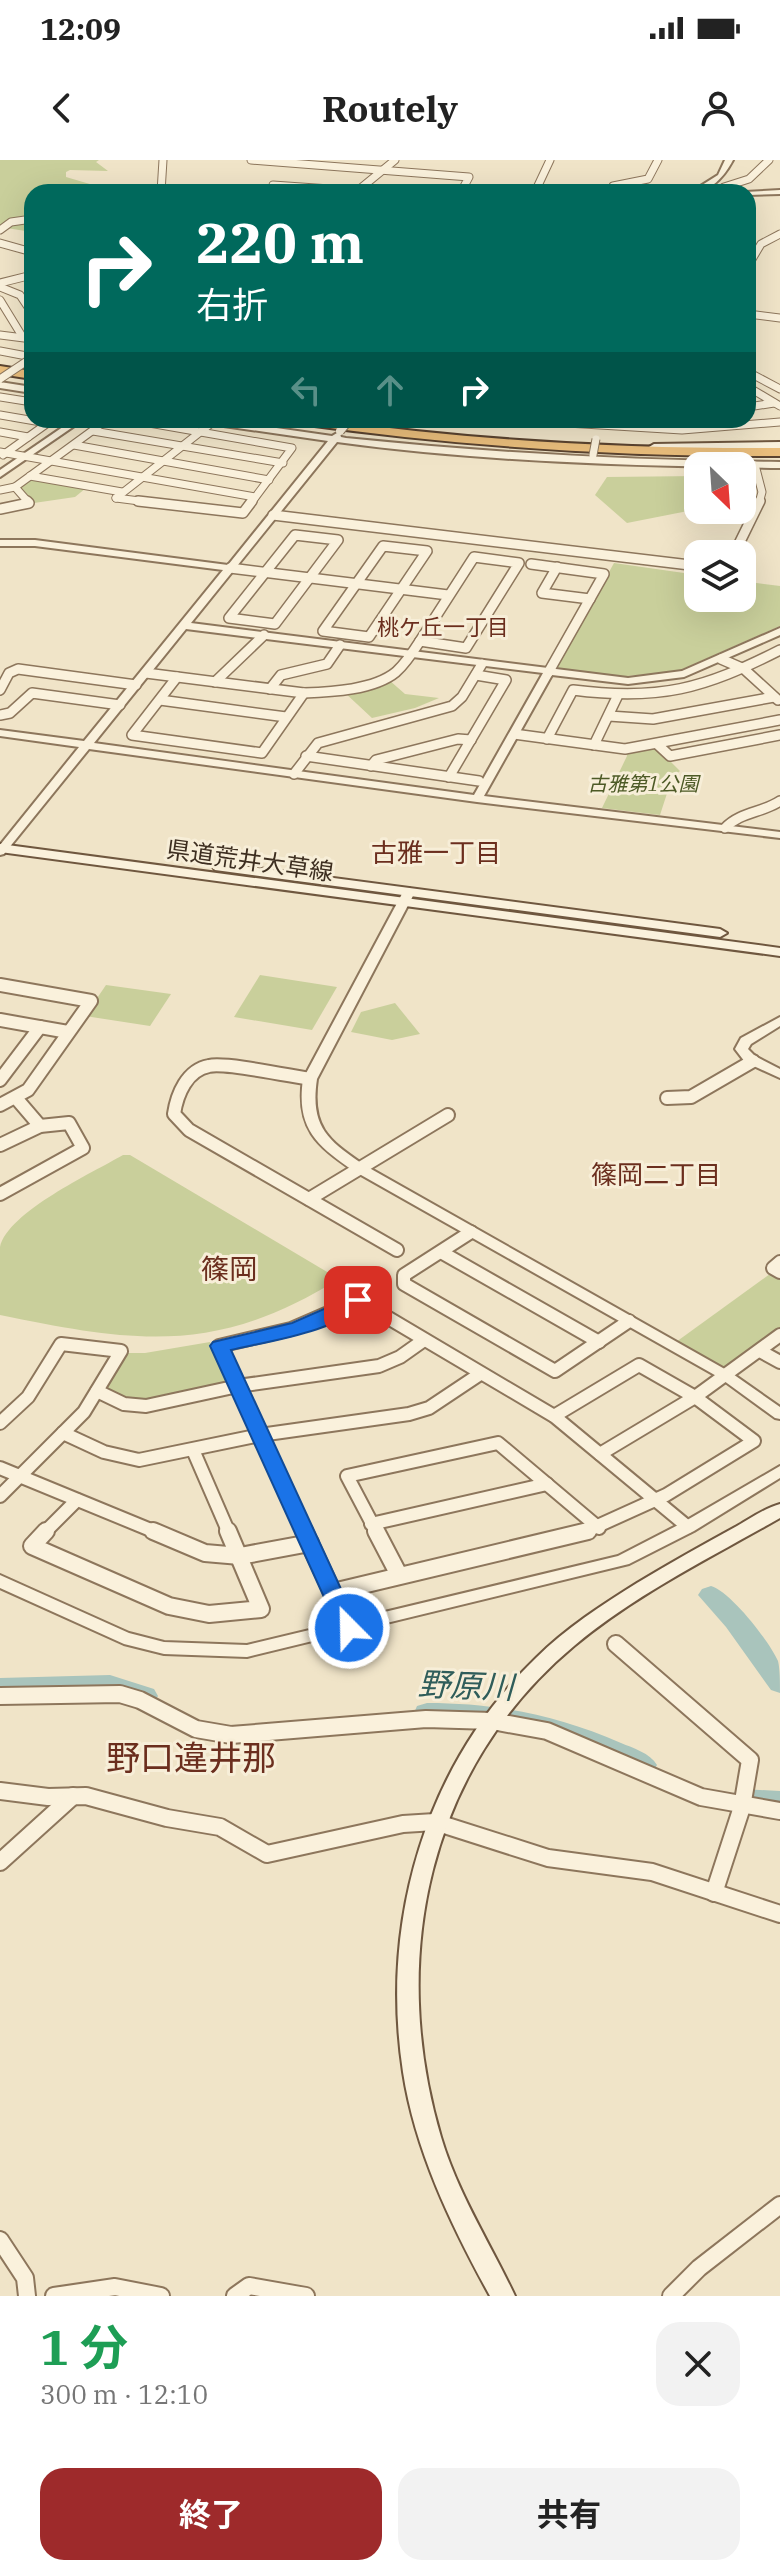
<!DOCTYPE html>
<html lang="ja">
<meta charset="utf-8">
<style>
:root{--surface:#fff;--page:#f2f2f2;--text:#222;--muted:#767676;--accent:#9e2a2b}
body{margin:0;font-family:"IBM Plex Serif","Noto Sans JP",serif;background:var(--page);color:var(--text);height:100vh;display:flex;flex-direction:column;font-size:30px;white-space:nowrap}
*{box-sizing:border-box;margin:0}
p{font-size:26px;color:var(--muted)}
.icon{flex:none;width:44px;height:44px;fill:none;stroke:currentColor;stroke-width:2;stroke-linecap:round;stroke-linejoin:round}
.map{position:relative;height:2136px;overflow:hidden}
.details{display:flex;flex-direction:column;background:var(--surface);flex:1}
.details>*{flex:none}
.guide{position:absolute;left:24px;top:24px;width:732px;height:244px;border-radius:24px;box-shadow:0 8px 32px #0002;background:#00695c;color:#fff;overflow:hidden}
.needle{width:52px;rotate:155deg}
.tools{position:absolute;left:684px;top:292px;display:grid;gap:16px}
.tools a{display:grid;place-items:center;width:72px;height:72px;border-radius:16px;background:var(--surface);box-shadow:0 8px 32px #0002;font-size:40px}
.pin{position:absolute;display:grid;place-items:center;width:68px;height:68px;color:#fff;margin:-34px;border-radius:16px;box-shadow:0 4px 12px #0006}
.me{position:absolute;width:88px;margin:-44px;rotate:337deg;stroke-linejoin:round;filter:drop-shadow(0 0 6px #0008)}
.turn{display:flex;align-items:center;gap:28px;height:168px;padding:0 40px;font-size:36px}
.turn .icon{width:104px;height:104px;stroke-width:2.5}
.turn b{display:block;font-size:56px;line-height:68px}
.lanes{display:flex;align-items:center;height:76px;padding:0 40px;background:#0003;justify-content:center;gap:40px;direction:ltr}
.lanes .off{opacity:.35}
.round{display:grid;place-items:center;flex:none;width:84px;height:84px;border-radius:24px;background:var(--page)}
.summary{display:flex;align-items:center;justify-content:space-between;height:136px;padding:0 40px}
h1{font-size:48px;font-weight:700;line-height:60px;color:#1e9e55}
.primary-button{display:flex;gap:16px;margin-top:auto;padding:16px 40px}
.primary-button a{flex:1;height:92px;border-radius:24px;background:var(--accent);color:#fff;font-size:32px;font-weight:700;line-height:92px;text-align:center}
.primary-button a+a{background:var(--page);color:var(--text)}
.status{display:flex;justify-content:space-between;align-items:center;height:56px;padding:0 40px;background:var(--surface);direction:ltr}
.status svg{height:22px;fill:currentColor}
header{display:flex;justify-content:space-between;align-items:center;height:104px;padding:0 40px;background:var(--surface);font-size:36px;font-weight:700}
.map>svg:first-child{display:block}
</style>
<div class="status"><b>12:09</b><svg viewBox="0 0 49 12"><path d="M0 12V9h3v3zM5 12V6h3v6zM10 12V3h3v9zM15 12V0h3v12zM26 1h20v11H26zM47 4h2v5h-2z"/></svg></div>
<header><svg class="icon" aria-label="back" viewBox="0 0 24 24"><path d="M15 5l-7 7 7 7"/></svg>Routely<svg class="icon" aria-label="person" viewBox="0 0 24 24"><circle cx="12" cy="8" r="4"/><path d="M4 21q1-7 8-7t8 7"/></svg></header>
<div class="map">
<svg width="780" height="2136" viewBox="0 0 780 2136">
<rect width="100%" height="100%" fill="#f0e4c8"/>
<g fill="#c9cf9b">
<polygon points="0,0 99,0 96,2 108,11 70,10 66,12 66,17 117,32 32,32 32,72 0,67"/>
<polygon points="698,316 698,349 627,363 595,335 607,317"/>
<polygon points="31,318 86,328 75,337 34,343 20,327"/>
<polygon points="614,403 698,415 698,438 742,438 742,421 780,426 780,466 676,512 614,517 555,510"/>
<polygon points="389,520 405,534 439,538 415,548 372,558 343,531"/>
<polygon points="656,587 680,611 672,618 660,655 602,648 627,596 626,590"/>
<polygon points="260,815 337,827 312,870 234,857"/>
<polygon points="106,825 171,834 150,866 85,856"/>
<polygon points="395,843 420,874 392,880 351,872 361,852"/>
<path d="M123 995H130L339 1119C216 1195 136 1183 0 1155 0 1134 0 1107 0 1087 8 1052 92 1013 123 995Z"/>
<polygon points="770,1114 780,1119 780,1168 724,1209 676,1182"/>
<polygon points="210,1182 227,1223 145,1241 130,1240 103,1228 124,1193 145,1193"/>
</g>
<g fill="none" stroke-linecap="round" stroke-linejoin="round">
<g fill="#a9c4bc" fill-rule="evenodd">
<path d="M711 1426C731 1432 769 1481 778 1501 780 1509 780 1523 780 1533L771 1530 726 1467 698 1435 702 1429Z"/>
<polygon points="110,1515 154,1529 158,1536 154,1543 145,1546 110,1535 0,1538 0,1518"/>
<path d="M427 1543C496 1543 557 1555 621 1583 633 1588 650 1593 657 1605L653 1612 643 1615 539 1574 488 1565 417 1560 414 1553 417 1546Z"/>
<polygon points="743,1629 780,1631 780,1653 733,1647 729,1640 733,1633"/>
</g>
<defs>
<g id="minor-far3">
<polyline points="251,0 469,17 461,32"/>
<polyline points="273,25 358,31"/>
<polyline points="161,32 163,0"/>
<polyline points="356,32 395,0"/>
<polyline points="535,32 550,0"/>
<polyline points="613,32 613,26 648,19 658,0"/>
<polyline points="725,32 724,27 749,19 769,0"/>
<polyline points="0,70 11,62 32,59"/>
<polyline points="0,83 32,92"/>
<polyline points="748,106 761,84 780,74"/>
<polyline points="0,123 32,115"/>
<polyline points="0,127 20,135 32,153"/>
<polyline points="0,140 22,176"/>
<polyline points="748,154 780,158"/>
<polyline points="0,175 32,179"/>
<polyline points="0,191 32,197"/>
<polyline points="748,212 780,229"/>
<polyline points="748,227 780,246"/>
<polyline points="0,237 32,242"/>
<polyline points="748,247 774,243"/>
<polyline points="0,255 47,263"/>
<polyline points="132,260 292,288 251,343"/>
<polyline points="518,260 682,270 780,262"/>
<polyline points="93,271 283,303"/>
<polyline points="0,272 28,277"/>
<polyline points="74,285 269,320"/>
<polyline points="0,292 255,337"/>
<polyline points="3,295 52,260"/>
<polyline points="755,305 762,332 759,343"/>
<polyline points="30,316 122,332"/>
<polyline points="15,327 29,343"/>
<polyline points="0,330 15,327 107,260"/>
<polyline points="116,338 155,343"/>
<polyline points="116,338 213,262"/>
</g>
<g id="minor-far2">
<polyline points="138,341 243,353 252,341"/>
<polyline points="0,349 29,343 27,341"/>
<polyline points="273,355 698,406"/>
<polygon points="295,375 338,380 275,464 229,458"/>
<polygon points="383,386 427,391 369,477 323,471"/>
<polyline points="734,394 760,341"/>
<polygon points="474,397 519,403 466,488 420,481"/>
<polyline points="531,404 604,414 548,513"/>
<polyline points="557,407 542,433 590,439"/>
<polyline points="230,408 448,435"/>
<polyline points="721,499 744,509 778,540"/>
<path d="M146 513 304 533C332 532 374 530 396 512 406 503 413 492 420 481"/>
<polyline points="177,517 132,575 262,593 304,533"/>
<polyline points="215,522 264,475"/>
<polyline points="270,529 281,515 327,504 340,485"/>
<polyline points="0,530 9,513 18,509 136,525"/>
<polyline points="160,540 286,557"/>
<polyline points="0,555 10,553 32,533 120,545"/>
<polyline points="609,556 653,559 774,537"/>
<polyline points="514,574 625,589 780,560"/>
<path d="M547 579 573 530C660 541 703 529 780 490"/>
<polyline points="657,584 670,596 780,575"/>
<polyline points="594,585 618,535"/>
<polyline points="306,596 479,621"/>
<polyline points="371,606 376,600 458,579 471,580"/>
<polyline points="294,614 318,583 452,546 462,537 482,504"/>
<polyline points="449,617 506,520 476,515"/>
<path d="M725 668C740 652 762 653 780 641"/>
</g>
<g id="minor-far1">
<polyline points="0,825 91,841 28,930 0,945"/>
<polyline points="0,860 68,872"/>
<path d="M310 919C290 916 225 902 209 906 187 910 177 934 174 954L189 970 397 1090"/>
<polyline points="0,920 40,867"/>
<polyline points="16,938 40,966"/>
<polyline points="667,938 691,937 753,901"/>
<polyline points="0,985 40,966 69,963 83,988 0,1034"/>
<polyline points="309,1039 448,955"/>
<polyline points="471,1072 404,1115 404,1124 555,1211 629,1161"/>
<polyline points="441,1092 599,1182"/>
<polyline points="780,1102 773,1108 780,1112"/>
<polyline points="760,1191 780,1202"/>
<polyline points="97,1231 124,1244 146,1246 238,1226 379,1206 400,1197 424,1180"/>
<polyline points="554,1256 639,1205 695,1237 754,1281 666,1335 582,1373"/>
<polyline points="0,1263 28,1237 61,1184 121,1191 84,1252 0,1336"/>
<polyline points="63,1273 104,1292 139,1300 260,1275 409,1254 429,1248 480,1214"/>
<polyline points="193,1290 229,1373"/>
<polyline points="600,1294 695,1237 780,1175"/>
<polyline points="0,1308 158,1373"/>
<polyline points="371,1364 547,1324"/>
<polyline points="44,1373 77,1340"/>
<polyline points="305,1373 219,1186 291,1169 358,1140 554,1256 688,1367"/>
<polyline points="377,1373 347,1316 498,1283 599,1368"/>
</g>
<g id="minor">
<polyline points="46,1371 32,1386 169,1446 209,1454 261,1449 228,1371"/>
<polyline points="153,1371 205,1393 240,1396 310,1383"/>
<polyline points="304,1371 349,1468"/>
<polyline points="376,1371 399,1415"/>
<polyline points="333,1432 588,1371"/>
<polyline points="616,1484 750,1600 742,1647 714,1733"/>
<polyline points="0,1536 120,1534 140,1540 196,1569 231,1575 426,1559 492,1561 547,1571 701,1637 780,1651"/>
<polyline points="0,1631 48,1637 86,1636 167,1658 220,1667 267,1694 403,1664 435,1662 548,1698 652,1712 780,1754"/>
<polyline points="0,1702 73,1636"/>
<polyline points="0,2080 25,2118 27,2136"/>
<polyline points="54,2136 115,2127 161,2136"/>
<polyline points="235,2136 249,2126 306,2136"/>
<polyline points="671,2136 699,2108 780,2045"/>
</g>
<g id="tertiary">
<path d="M725 0H733C724 17 711 32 691 32L718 15Z"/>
<polygon points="358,29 384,32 355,32"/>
<polygon points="534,30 573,30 577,32 530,32"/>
<polygon points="780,30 780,34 748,35 748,32 745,32"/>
<polygon points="0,222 32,227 32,233 0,228"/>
<polygon points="73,260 83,260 0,317 0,310"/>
<path d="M199 260H220L332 276 337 273 340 274 341 277 346 278C491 293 635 301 780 302V308C635 306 484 302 337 282L191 463 628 518 682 511 780 468V475L684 517 628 524 552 515 484 636 780 672V678L477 642 89 589 4 694 0 695V685L79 587 0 576V570L84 581 223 410 35 386H0V380H35L228 405 328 281 203 263ZM186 469 543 513 474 635 94 583Z"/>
<path d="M409 728 415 732 317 919C310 966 327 980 364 1005L730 1212 780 1247V1259L775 1258 720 1218 354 1011C316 985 296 968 303 919L403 732Z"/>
<polygon points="780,857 780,866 751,884 748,889 755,896 780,909 780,918 745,902 735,889 741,878"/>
<polygon points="780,1306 780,1318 694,1371 629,1404 247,1497 164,1494 124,1484 0,1428 0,1415 129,1473 164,1482 247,1485 618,1396 682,1363"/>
</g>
<g id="secondary">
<polygon points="780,282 780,288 654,290 649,287 654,284"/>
<polygon points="0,684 780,788 780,796 0,692"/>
<polygon points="220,703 720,769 727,773 720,777 215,710 213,707"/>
<path d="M780 1344V1358C710 1398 636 1434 574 1486 428 1608 388 1798 441 1977 458 2034 490 2083 515 2136H490C452 2067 415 1991 403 1912 380 1761 425 1605 536 1498 566 1468 602 1445 637 1423 670 1403 704 1384 737 1366 751 1358 765 1348 780 1344Z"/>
</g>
<g id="trunk">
<polygon points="0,206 32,211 32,219 0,214"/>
<path d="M293 260H326C477 281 628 289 780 288V296C618 297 459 286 299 264Z"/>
</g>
</defs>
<use href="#minor-far3" stroke="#8d765c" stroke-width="9"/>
<use href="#minor-far2" stroke="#8d765c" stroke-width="12"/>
<use href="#minor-far1" stroke="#8d765c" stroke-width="16"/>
<use href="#minor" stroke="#8d765c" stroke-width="20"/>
<use href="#tertiary" stroke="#8d765c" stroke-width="4"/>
<use href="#secondary" stroke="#6f573f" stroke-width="4"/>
<use href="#trunk" stroke="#5b4430" stroke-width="4"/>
<use href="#minor-far3" stroke="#faf1dc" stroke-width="7"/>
<use href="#minor-far2" stroke="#faf1dc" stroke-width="9"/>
<use href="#minor-far1" stroke="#faf1dc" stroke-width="12"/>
<use href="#minor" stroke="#faf1dc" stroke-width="16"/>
<use href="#tertiary" fill="#faf1dc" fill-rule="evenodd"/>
<use href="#secondary" fill="#faf1dc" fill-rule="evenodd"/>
<use href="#trunk" fill="#eabe7c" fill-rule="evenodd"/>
<defs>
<g id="minor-bridge">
<polyline points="0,219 30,199"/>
<polyline points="593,295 596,279"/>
</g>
<polyline id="tertiary-bridge" points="340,271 349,260"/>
</defs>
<use href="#minor-bridge" stroke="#8d765c" stroke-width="9" stroke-linecap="butt"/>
<use href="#tertiary-bridge" stroke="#8d765c" stroke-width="10" stroke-linecap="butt"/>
<use href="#minor-bridge" stroke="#faf1dc" stroke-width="7"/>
<use href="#tertiary-bridge" stroke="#faf1dc" stroke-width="8"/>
</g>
<path fill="#1a73e8" stroke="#114b97" stroke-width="2" d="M358 1134 364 1136 367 1140C342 1171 269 1181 231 1190L359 1468 356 1474H341L338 1468 210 1186 213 1182 292 1163Z"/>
<g text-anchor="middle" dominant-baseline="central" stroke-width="6" stroke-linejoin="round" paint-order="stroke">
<g font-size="20" font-style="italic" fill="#4d5a26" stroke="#f7eed8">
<text x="643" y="623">古雅第1公園</text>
</g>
<g font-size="22" fill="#6b2e1e" stroke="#f7eed8">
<text x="443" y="466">桃ケ丘一丁目</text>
</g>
<g font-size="24" fill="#3d2e20" stroke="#f7eed8">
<text transform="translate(250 700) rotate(8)">県道荒井大草線</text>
</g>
<g font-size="26" fill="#6b2e1e" stroke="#f7eed8">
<text x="436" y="692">古雅一丁目</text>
<text x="656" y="1014">篠岡二丁目</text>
</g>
<g font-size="28" fill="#6b2e1e" stroke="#f7eed8">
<text x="229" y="1108">篠岡</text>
</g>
<g font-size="32" font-style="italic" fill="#2f5d5a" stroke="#f7eed8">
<text transform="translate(466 1525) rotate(2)">野原川</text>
</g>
<g font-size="34" fill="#6b2e1e" stroke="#f7eed8">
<text x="191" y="1597">野口違井那</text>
</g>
</g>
</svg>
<div class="tools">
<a><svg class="needle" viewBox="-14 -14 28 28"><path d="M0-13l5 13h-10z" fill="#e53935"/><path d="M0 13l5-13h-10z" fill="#767676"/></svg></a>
<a><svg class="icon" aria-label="layers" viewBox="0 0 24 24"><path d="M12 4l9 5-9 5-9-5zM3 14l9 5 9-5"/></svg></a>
</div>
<div class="pin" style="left:358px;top:1140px;background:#d93025"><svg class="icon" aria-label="arrive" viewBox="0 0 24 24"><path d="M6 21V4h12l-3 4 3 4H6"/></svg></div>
<svg class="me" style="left:349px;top:1468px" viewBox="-20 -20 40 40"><circle r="17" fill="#1a73e8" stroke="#fff" stroke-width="3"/><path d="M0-11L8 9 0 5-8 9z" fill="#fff"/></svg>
<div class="guide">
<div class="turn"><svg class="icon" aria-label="right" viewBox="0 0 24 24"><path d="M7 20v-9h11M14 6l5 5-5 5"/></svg><div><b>220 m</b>右折</div></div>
<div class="lanes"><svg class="icon off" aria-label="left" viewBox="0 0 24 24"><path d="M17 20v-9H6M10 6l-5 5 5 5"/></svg><svg class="icon off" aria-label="ahead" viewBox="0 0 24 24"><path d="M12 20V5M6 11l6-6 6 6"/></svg><svg class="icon" aria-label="right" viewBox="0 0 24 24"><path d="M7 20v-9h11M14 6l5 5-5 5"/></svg></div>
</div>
</div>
<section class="details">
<div class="summary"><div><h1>1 分</h1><p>300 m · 12:10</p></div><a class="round"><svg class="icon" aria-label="close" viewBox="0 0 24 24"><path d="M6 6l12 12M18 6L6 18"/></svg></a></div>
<div class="primary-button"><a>終了</a><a>共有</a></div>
</section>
